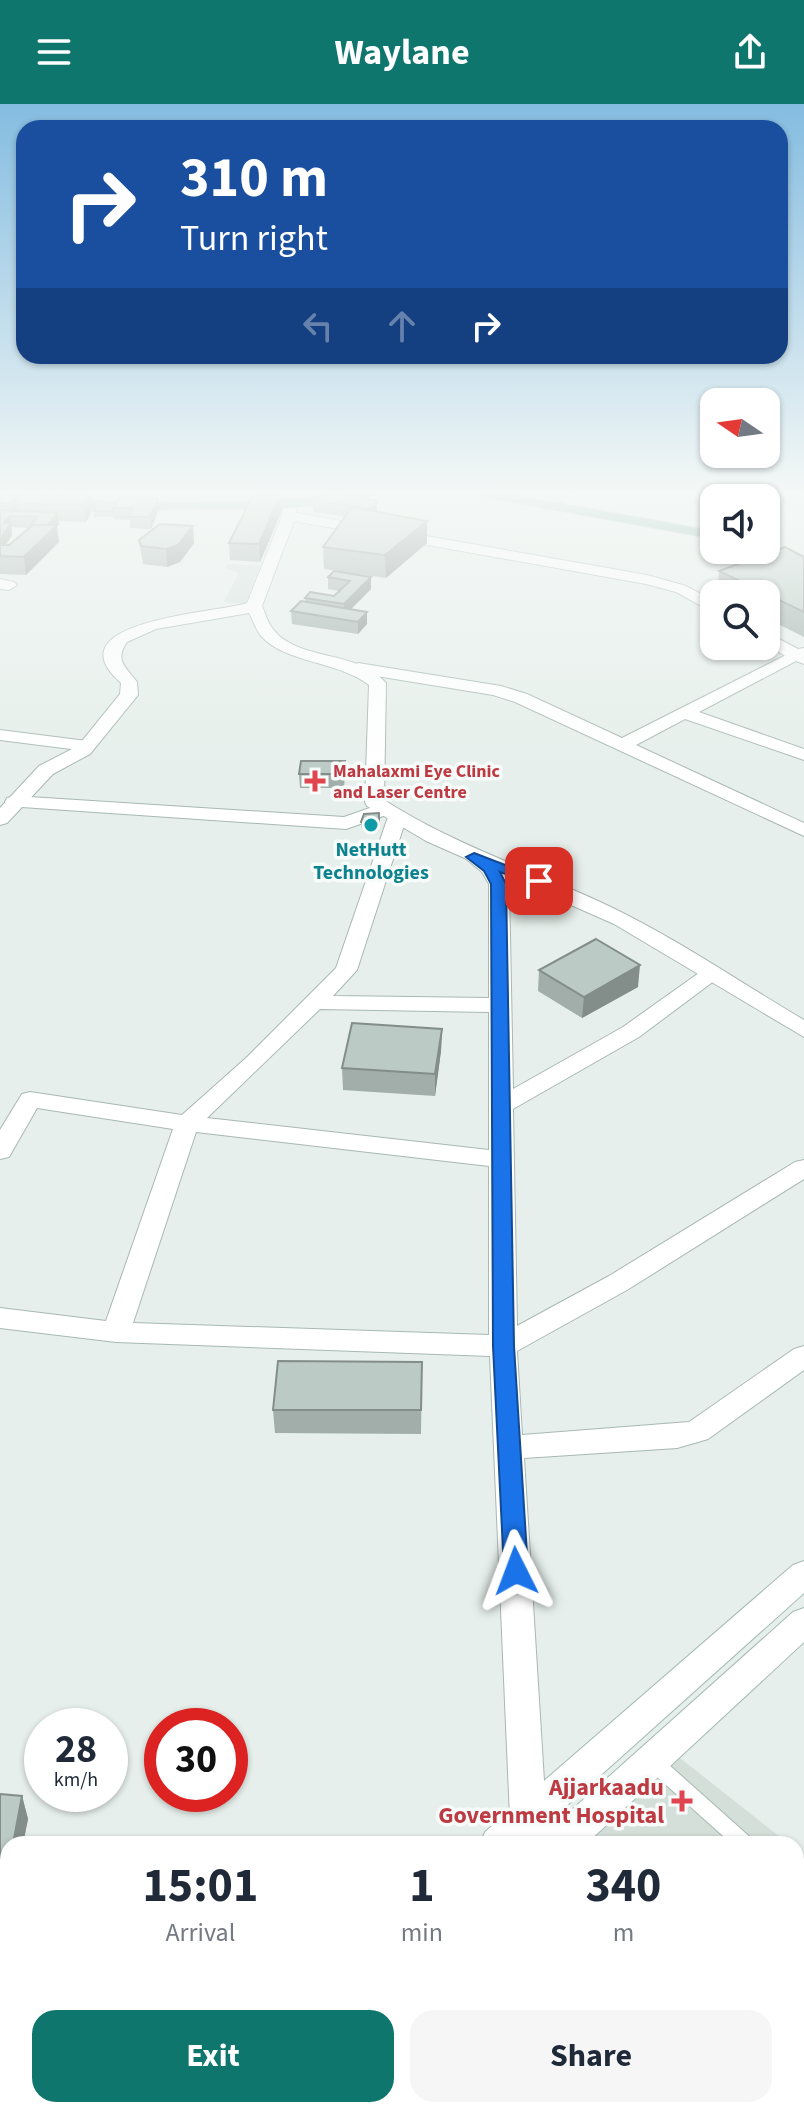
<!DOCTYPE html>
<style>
:root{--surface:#fff;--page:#f6f6f7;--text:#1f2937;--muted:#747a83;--accent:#0f766e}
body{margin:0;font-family:"Source Sans 3",sans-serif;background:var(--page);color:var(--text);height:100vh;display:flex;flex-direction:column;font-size:30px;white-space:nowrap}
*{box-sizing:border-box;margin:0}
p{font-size:26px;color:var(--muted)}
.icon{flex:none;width:44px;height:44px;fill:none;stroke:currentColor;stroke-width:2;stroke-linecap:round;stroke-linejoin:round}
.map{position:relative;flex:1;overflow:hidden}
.side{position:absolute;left:0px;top:1732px;width:804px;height:282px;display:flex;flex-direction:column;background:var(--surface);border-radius:24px 24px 0 0;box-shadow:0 2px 6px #0004}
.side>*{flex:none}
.hud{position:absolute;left:16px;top:16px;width:772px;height:244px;border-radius:24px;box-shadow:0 2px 6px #0004;background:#1a4fa0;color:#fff;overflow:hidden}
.needle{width:52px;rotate:283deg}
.tools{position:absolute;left:700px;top:284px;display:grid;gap:16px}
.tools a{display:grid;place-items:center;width:80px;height:80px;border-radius:16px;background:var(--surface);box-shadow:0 2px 6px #0004;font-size:40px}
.speed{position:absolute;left:24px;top:1604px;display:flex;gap:16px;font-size:40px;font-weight:700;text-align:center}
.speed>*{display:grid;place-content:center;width:104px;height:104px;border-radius:50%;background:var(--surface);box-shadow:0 2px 6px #0004;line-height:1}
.speed small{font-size:20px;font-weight:400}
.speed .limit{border:12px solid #d22;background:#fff;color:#111}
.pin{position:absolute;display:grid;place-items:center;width:68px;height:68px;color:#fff;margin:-34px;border-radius:16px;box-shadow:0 4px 12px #0006}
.me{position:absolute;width:88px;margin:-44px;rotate:357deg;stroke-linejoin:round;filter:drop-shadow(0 0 6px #0008)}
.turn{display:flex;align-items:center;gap:28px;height:168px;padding:0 32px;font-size:36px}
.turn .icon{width:104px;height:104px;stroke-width:2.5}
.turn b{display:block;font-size:56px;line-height:68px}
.lanes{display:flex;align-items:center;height:76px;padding:0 32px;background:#0003;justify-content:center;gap:40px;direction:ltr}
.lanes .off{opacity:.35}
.eta{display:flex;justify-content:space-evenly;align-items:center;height:136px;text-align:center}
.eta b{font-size:48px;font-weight:700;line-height:56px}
.primary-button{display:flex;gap:16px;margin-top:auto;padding:16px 32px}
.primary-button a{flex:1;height:92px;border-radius:24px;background:var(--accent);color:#fff;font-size:32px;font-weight:700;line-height:92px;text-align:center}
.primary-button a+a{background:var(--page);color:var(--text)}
header{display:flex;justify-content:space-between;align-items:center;height:104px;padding:0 32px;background:var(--accent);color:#fff;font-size:36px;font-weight:700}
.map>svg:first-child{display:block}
</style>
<header><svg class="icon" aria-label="menu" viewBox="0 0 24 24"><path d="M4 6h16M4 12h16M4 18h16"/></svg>Waylane<svg class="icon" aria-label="share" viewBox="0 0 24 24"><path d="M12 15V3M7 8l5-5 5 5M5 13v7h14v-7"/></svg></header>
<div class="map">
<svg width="804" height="2013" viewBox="0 0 804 2013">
<rect width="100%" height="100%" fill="#e6efeb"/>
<g fill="#d4dfda">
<polygon points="228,460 260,462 245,500 224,498 239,469 225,464"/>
<polygon points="680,1654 789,1740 581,1740"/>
<polygon points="796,1746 804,1752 804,2013 268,2013 276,2006 796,2006"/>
</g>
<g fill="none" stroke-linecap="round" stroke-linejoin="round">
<defs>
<g id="service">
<polygon points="652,1649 658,1651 751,1734 754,1740 732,1740 646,1663 643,1657 646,1651"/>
<polygon points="796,1778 804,1782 804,1804 796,1800"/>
<polygon points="804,1880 804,1905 796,1909 796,1885"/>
<polygon points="307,2006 331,2006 334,2013 310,2013"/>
<polygon points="688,2006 712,2006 709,2013 685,2013"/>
</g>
<g id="minor">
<polygon points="748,389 762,389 758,394 744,394"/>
<polygon points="0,475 14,478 17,481 9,486 0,485"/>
<polygon points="796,546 804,549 804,560 796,557 699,608 804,645 804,656 685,615 636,641 804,719 804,732 515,598 493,591 358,569 350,564 358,559 501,582 527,590 622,634"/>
<polygon points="0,626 87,637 96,642 87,647 0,636"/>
<path d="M14 692 344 713 384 699 391 701 392 708H404L407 712 357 866 333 892 489 894V780L482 768 464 753 474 747C492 752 500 765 509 780L513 985 623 923 703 866H719L722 871 639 933 513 1005 517 1222 609 1172 795 1058 804 1056V1075L627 1186 517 1247 522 1331 689 1318 794 1245 804 1242V1266L708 1335 698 1338 677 1344 524 1354 546 1709 564 1740H525L510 1714 490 1252 116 1238 0 1224V1204L106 1217 173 1025 37 1004 9 1053 0 1055V1026L22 990 30 988 182 1011 246 954 336 864 389 710 346 725 7 702 5 698 7 694ZM320 905 489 908V1046L207 1014ZM196 1028 489 1062V1231L133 1219Z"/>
</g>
<g id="tertiary">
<path d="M286 389 298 392 296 409 647 471 686 482 714 497V509L676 488 646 480 294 417 262 502C265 509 268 519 273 525 298 558 357 545 386 579L384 696C451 739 526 764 598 797 670 830 736 876 804 916V933L614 820 426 737 367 702 365 698 369 581C338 557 285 559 261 532 256 526 253 516 249 509L156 525 127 538C114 557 126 563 137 578L138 591 90 650 53 670 7 719 0 721V704L39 662 78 642 120 590 121 579C49 516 219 509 247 499L282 412Z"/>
<polygon points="566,389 580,389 574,400 569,401 562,397"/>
<polygon points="766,528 798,545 804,544 804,554 790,555 766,540"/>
</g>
<g id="secondary">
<polygon points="804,1457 804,1489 524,1740 480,1740 485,1728 793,1461"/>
<polygon points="804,1504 804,1538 586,1740 542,1740 547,1728 793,1508"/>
<polygon points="172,2006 217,2006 214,2013 169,2013"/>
<polygon points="237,2006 281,2006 278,2013 234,2013"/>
</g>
<g id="primary">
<path d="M344 389H377L370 393 292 404 153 406 0 402V394C114 397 230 404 344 389Z"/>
<polygon points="477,389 504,389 714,427 714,435 484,393"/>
<polygon points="766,445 804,460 804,470 748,446"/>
</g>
</defs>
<use href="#service" stroke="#a8b8b2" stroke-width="2"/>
<use href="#minor" stroke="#a8b8b2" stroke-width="2"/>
<use href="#tertiary" stroke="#a8b8b2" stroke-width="2"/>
<use href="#secondary" stroke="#a4bbb3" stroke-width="2"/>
<use href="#primary" stroke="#c2cac8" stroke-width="2"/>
<use href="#service" fill="#fff" fill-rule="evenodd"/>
<use href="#minor" fill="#fff" fill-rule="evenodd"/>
<use href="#tertiary" fill="#fff" fill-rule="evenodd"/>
<use href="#secondary" fill="#fff" fill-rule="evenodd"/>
<use href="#primary" fill="#6aa596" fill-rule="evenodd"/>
</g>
<g fill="#a1aea9" fill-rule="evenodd">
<path d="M0 388H19L20 395 24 388H48V392L93 404 86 418 58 417 59 420 57 423 59 438 26 471 0 470ZM12 423 29 424 9 441H6L12 431Z"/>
<polygon points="158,394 159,405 151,425 130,424 130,416 114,415 114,413 94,413 94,407 116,399"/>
<polygon points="312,396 377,397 377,408 427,417 427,439 386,474 324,465 323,443 345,412 313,408"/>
<polygon points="282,406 260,458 230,456 229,439"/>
<polygon points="139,436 194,439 180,458 167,463 143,460"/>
<polygon points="804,453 804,533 766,514 766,490 717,490 719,467"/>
<polygon points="328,473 371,473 371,485 351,505 367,520 358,530 292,520 291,507 305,498 305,494 334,492 339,487 328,485"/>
<polygon points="299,670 345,670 344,684 300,684"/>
<polygon points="379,709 379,727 362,725 361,718"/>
<polygon points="539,866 638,883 582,914 538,887"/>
<polygon points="442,925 441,947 435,992 343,986 342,964"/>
<polygon points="422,1258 421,1330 275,1329 273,1306"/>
<polygon points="0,1690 22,1692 28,1715 23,1740 8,1740 8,1840 0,1838"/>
<polygon points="804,1921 804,1999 799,2013 717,2013 796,2006 796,1931"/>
</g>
<g fill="#838d89">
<polygon points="17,388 19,388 21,400 17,400 18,407 12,412 11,399"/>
<polygon points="91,388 93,404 86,418 84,401"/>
<polygon points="281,389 282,406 260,458 259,440"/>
<polygon points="158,394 159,405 151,425 150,413"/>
<polygon points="377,397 377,408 370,416 370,405"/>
<polygon points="57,409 59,420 57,423 59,438 26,471 24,453"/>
<polygon points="10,412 12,431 0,450 0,436 4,419"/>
<polygon points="427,417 427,439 386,474 385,451"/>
<polygon points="193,422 194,439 180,458 167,463 166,445"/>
<polygon points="371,473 371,485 344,512 344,500"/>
<polygon points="367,508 367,520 358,530 358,518"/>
<polygon points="640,861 638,883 582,914 584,893"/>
<polygon points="442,925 441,947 435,992 435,970"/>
<polygon points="22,1692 28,1715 23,1740 13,1740"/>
<polygon points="804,1994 804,1999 799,2013 788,2013 794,2006 796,2006 796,2003"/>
</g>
<g fill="#bbcac4" stroke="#838d89" stroke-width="2">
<polygon points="0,388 17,388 11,399 0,399"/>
<polygon points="24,388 46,388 44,392 62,392 64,388 90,388 84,401 17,400"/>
<polygon points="325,388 337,388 377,397 370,405 312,396"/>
<polygon points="254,389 281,389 259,440 229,439"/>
<polygon points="120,393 158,394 150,413 129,413 133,401 131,404 113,404"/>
<polygon points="96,399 116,399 113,404 113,407 94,407"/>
<polygon points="352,403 427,417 385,451 323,443"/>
<polygon points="0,406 57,409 48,421 33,421 29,424 37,413 10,412 4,419 11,419 0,436"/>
<polygon points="160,420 193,422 178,441 166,445 141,442 139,436"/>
<polygon points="33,421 57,421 24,453 0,452 0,441 9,441"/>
<polygon points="785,443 804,453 804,508 719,467"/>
<polygon points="334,467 371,473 344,500 305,494 310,488 334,492 350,477 328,473"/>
<polygon points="301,497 367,508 358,518 291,507"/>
<polygon points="301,657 345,657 344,670 299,670"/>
<polygon points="379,709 379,720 361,718 364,710"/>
<polygon points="596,835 640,861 584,893 539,866"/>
<polygon points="352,919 442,925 435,970 342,964"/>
<polygon points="278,1257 422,1258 421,1306 273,1306"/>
<polygon points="0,1690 22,1692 13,1740 8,1740 8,1818 0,1817"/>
<polygon points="804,1921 804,1958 796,1951 796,1931"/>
<polygon points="796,1981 804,1989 804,1994 796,2003"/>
<polygon points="723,2006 794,2006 788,2013 717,2013"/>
</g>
<linearGradient id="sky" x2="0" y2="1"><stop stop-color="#84bce0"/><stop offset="0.58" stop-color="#f4f8f6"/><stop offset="1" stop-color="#f4f8f6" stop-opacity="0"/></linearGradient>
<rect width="804" height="670" fill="url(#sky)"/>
<polygon fill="#1a73e8" stroke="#114b97" stroke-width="2" points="474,749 547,777 539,782 500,768 506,780 514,1242 528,1467 524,1474 516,1477 507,1474 504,1467 493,1242 491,780 484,767 466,753"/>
<g fill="#e0444e" stroke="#f7fbf9" stroke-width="3">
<path d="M311 665h8v8h8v8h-8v8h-8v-8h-8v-8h8z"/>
<path d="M678 1685h8v8h8v8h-8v8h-8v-8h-8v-8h8z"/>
</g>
<circle fill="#0f9aa8" stroke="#f7fbf9" stroke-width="3" cx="371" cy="721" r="8"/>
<g text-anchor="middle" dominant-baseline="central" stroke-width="7" stroke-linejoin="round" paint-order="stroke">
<g font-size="18" font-weight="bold" fill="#be3a42" stroke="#f7fbf9" text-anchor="start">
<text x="333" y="667">Mahalaxmi Eye Clinic<tspan x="333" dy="21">and Laser Centre</tspan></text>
</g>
<g font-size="20" font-weight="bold" fill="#0d838f" stroke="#f7fbf9">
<text x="371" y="746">NetHutt<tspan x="371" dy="23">Technologies</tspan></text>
</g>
<g font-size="24" font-weight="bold" fill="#be3a42" stroke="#f7fbf9" text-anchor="end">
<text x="664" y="1683">Ajjarkaadu<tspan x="664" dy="28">Government Hospital</tspan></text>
</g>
</g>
</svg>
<div class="tools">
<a><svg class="needle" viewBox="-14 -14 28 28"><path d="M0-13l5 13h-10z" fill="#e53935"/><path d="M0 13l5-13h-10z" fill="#747a83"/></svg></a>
<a><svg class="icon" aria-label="sound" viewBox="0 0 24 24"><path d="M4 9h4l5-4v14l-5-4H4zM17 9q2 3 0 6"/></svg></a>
<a><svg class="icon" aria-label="search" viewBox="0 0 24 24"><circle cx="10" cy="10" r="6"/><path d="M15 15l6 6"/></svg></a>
</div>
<div class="speed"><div>28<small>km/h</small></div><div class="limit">30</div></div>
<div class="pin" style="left:539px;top:777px;background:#d93025"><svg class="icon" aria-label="arrive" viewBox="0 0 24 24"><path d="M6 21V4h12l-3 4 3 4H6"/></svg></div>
<svg class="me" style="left:516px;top:1467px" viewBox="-20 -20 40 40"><path d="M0-17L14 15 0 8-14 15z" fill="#1a73e8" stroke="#fff" stroke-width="4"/></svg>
<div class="hud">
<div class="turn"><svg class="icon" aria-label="right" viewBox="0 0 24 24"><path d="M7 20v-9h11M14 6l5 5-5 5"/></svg><div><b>310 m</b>Turn right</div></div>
<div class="lanes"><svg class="icon off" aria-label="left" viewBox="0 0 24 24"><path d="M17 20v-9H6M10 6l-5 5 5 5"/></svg><svg class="icon off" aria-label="ahead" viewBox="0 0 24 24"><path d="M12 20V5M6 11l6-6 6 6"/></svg><svg class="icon" aria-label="right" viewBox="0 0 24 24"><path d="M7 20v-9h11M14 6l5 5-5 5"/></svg></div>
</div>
<section class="side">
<div class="eta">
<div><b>15:01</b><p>Arrival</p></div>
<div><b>1</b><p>min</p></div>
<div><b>340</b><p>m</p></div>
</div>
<div class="primary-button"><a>Exit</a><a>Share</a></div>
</section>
</div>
